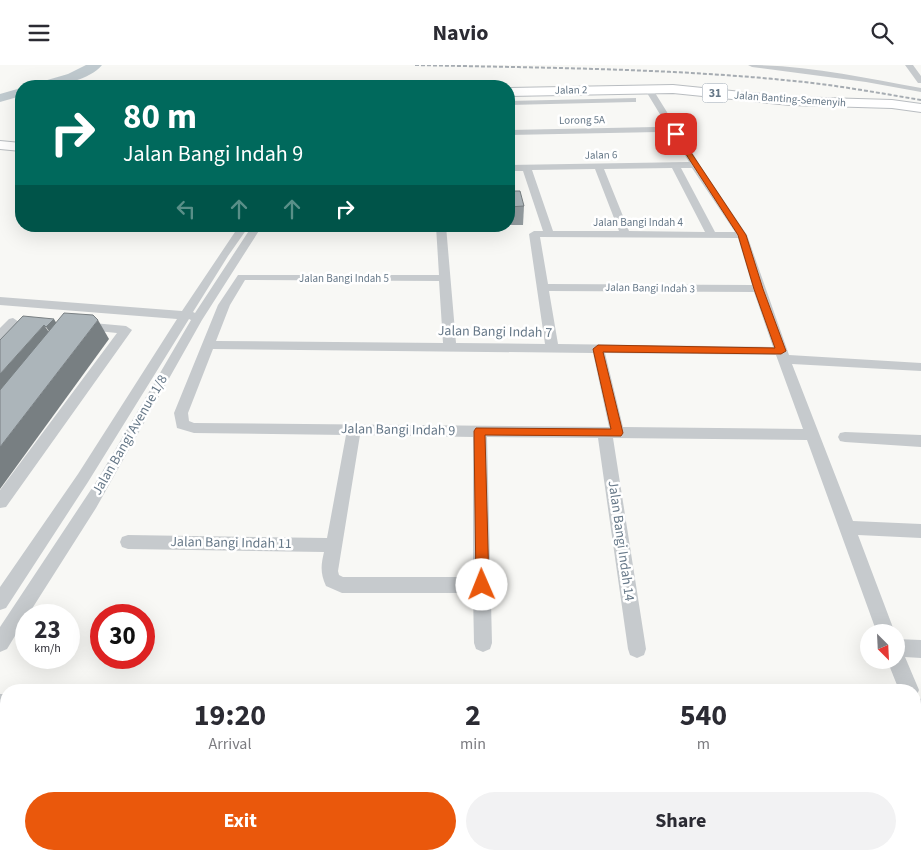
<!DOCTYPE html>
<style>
:root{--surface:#fff;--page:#f2f2f3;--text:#2b2b33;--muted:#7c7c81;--accent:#ea580c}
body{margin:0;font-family:"Source Sans 3",sans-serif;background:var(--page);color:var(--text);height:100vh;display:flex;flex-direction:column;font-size:19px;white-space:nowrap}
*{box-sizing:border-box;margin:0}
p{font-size:16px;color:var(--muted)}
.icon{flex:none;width:28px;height:28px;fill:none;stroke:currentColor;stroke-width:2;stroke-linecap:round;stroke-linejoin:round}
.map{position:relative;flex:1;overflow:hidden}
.side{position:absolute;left:0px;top:619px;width:921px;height:176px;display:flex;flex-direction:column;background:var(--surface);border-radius:20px 20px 0 0;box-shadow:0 5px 20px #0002}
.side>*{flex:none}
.banner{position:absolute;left:15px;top:15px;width:500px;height:152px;border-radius:20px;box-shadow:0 5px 20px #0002;background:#00695c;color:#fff;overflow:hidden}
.needle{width:32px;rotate:156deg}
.fabs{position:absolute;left:860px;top:559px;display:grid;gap:10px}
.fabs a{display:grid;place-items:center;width:45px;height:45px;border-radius:50%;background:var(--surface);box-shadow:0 5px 20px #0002;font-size:25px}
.speed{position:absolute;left:15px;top:539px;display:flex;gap:10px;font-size:25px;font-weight:700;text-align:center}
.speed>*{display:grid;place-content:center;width:65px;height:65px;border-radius:50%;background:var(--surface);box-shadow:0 5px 20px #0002;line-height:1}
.speed small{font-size:12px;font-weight:400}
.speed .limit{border:8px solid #d22;background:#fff;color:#111}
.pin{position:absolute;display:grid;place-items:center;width:42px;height:42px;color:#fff;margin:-21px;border-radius:10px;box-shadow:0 2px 8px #0006}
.me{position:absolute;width:55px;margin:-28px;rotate:359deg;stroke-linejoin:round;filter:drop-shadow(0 0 4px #0008)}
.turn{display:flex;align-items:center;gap:18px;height:105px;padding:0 25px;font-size:22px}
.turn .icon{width:65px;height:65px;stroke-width:2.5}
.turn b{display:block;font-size:35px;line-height:42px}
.lanes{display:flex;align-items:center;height:48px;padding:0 25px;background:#0003;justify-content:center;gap:25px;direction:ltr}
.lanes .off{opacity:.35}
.eta{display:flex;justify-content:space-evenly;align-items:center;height:85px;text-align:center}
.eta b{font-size:30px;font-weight:700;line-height:35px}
.button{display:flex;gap:10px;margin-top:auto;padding:10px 25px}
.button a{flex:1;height:58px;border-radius:30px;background:var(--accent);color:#fff;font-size:20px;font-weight:700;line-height:58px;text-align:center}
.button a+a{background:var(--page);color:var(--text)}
header{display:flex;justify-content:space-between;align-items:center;height:65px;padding:0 25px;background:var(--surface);font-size:22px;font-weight:700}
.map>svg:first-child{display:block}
</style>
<header><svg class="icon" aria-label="menu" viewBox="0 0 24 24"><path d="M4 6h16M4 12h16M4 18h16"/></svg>Navio<svg class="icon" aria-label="search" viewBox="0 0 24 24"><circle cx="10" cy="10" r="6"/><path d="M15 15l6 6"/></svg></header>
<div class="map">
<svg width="921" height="794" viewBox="0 0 921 794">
<rect width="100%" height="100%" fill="#f8f8f5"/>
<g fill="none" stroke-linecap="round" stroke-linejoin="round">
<g fill="#c0cacf" fill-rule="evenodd">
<path d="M86 0H102C89 16 55 22 35 21L37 18 68 9Z"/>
<polygon points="21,23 21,31 0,37 0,29"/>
</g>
<defs>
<g id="primary">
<polygon points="673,20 790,32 892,35 921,39 921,47 892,43 790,40 673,28 509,31 509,23"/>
<polygon points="0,76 21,78 21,86 0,84"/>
</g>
</defs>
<use href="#primary" stroke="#b9bdc1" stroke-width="2"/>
<g fill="#c6cacd" fill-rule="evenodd">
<path d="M748 0C806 0 865 13 921 23V27L866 17 752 2Z"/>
<polygon points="905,0 913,0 921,11 921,18 918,18"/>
<path d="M645 21 652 23 700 100 747 170 789 290 921 298V306L792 299 853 456 921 459V473L858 470 895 568H877L807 375 613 373 646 584 644 590 637 593 630 590 628 584 598 373 487 372 492 578 490 584 483 587 476 584 474 578 473 528H342L326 521C320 508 321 500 324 487L128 484 122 482 120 477 122 472 128 470 327 473 346 370 194 368 177 363 174 348 218 240 238 210H439L436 161H446L456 278 545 279 529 169 534 166H543L523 106H509V100L689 97 644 23ZM672 103 705 167 629 166 604 104ZM681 103H692L735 167H715ZM595 104 619 166H553L532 105ZM540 172 738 173 752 220 548 219ZM245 215 439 216 443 278 216 276 230 240ZM549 226 754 227 773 282 558 279ZM213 284 593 288 609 362 194 358 189 356 188 348ZM605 288 776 290 803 364 623 362ZM360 370 473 372V512H343L339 510 338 506Z"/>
<polygon points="636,33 636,37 633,37 509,40 509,36"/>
<polygon points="656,62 660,65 659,67 509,70 509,65"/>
<polygon points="239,161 249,161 228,191 193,247 195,248 252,161 262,161 202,255 96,443 28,550 26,550 26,553 7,584 0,587 0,562 98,414 191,255 189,254 88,417 6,543 0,545 0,522 78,409 177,254 0,240 0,232 182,246"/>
<polygon points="13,253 19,257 4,274 0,275 0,263 9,254"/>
<polygon points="82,257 126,261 132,265 6,442 0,443 0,425 117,268 78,264 76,261"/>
<polygon points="845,367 921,370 921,382 845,377 840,376 838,372 840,368"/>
<polygon points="896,574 921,575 921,593 905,592 919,625 916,632 921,634 921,655 917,657 915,656 915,625 899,625 887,595 896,595"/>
<rect x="0" y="629" width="6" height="20"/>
<polygon points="0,657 6,658 6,678 0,677"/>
<polygon points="915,731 921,734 921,758 915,756"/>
</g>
<use href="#primary" fill="#fff" fill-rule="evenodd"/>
<path stroke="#a6acb2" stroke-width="2" stroke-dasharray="4 2" stroke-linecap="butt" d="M415 0C541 3 668 3 794 16 836 20 879 28 921 35"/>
</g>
<polygon fill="#949ca0" points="509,126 524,141 523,160 509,160"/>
<g fill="#787f82">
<polygon points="54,254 60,264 53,272 46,262"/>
<polygon points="98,255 109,274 0,424 0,382"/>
<polygon points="44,260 51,270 0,327 0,309"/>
</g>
<g fill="#acb5ba" stroke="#787f82">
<polygon points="509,126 520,126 524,141 509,142"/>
<polygon points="64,248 93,250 98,255 0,382 0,325"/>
<polygon points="23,251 54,254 46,262 44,260 0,309 0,275"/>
<polygon points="0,714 6,714 6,789 883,789 885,794 0,794"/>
</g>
<polygon fill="#ea580c" stroke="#983908" points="673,68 678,68 746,170 763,224 786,286 781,289 603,287 623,368 621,371 485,370 489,520 487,524 482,526 477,524 476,520 474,366 476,363 611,364 593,284 598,280 775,283 754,224 738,170 673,69"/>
<g text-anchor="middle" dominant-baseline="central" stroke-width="5" stroke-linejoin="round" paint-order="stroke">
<g font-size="11" fill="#667888" stroke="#fff">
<text transform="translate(571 25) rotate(-1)">Jalan 2</text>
<text transform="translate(790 34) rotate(4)">Jalan Banting-Semenyih</text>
<text transform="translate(582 55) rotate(-1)">Lorong 5A</text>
<text transform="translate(601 90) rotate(-1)">Jalan 6</text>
<text x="638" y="157">Jalan Bangi Indah 4</text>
<text x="344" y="213">Jalan Bangi Indah 5</text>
<text transform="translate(650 223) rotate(1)">Jalan Bangi Indah 3</text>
</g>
<rect fill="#fff" stroke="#94a0ac" stroke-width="1" x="702.5" y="18.5" width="25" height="19" rx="4"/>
<g font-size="12" font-weight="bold" fill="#667888">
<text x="715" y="28">31</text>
</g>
<g font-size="14" fill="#667888" stroke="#fff">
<text transform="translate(495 267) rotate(1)">Jalan Bangi Indah 7</text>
<text transform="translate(398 365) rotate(1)">Jalan Bangi Indah 9</text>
<text transform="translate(130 370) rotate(-60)">Jalan Bangi Avenue 1/8</text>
<text transform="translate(621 476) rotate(82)">Jalan Bangi Indah 14</text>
<text transform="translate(231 478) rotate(1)">Jalan Bangi Indah 11</text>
</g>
</g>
</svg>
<div class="fabs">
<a><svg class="needle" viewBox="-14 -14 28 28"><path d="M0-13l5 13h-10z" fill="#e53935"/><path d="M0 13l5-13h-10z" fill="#7c7c81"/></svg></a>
</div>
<div class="speed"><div>23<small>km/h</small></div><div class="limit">30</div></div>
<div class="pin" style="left:676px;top:69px;background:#d93025"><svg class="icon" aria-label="arrive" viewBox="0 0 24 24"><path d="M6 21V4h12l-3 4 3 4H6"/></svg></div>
<svg class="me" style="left:482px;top:520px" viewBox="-20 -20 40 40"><circle r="19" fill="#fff"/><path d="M0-13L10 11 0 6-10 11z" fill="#ea580c"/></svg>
<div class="banner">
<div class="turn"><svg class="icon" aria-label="right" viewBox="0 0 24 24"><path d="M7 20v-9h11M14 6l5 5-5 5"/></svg><div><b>80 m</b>Jalan Bangi Indah 9</div></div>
<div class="lanes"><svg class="icon off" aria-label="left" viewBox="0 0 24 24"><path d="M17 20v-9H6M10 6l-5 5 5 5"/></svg><svg class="icon off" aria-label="ahead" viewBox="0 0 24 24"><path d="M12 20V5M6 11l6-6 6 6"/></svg><svg class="icon off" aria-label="ahead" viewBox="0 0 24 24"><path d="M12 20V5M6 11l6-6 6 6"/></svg><svg class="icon" aria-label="right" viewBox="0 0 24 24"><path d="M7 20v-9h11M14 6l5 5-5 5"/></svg></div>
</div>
<section class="side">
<div class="eta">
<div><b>19:20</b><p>Arrival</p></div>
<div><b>2</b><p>min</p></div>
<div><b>540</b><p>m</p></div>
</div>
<div class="button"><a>Exit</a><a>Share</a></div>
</section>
</div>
